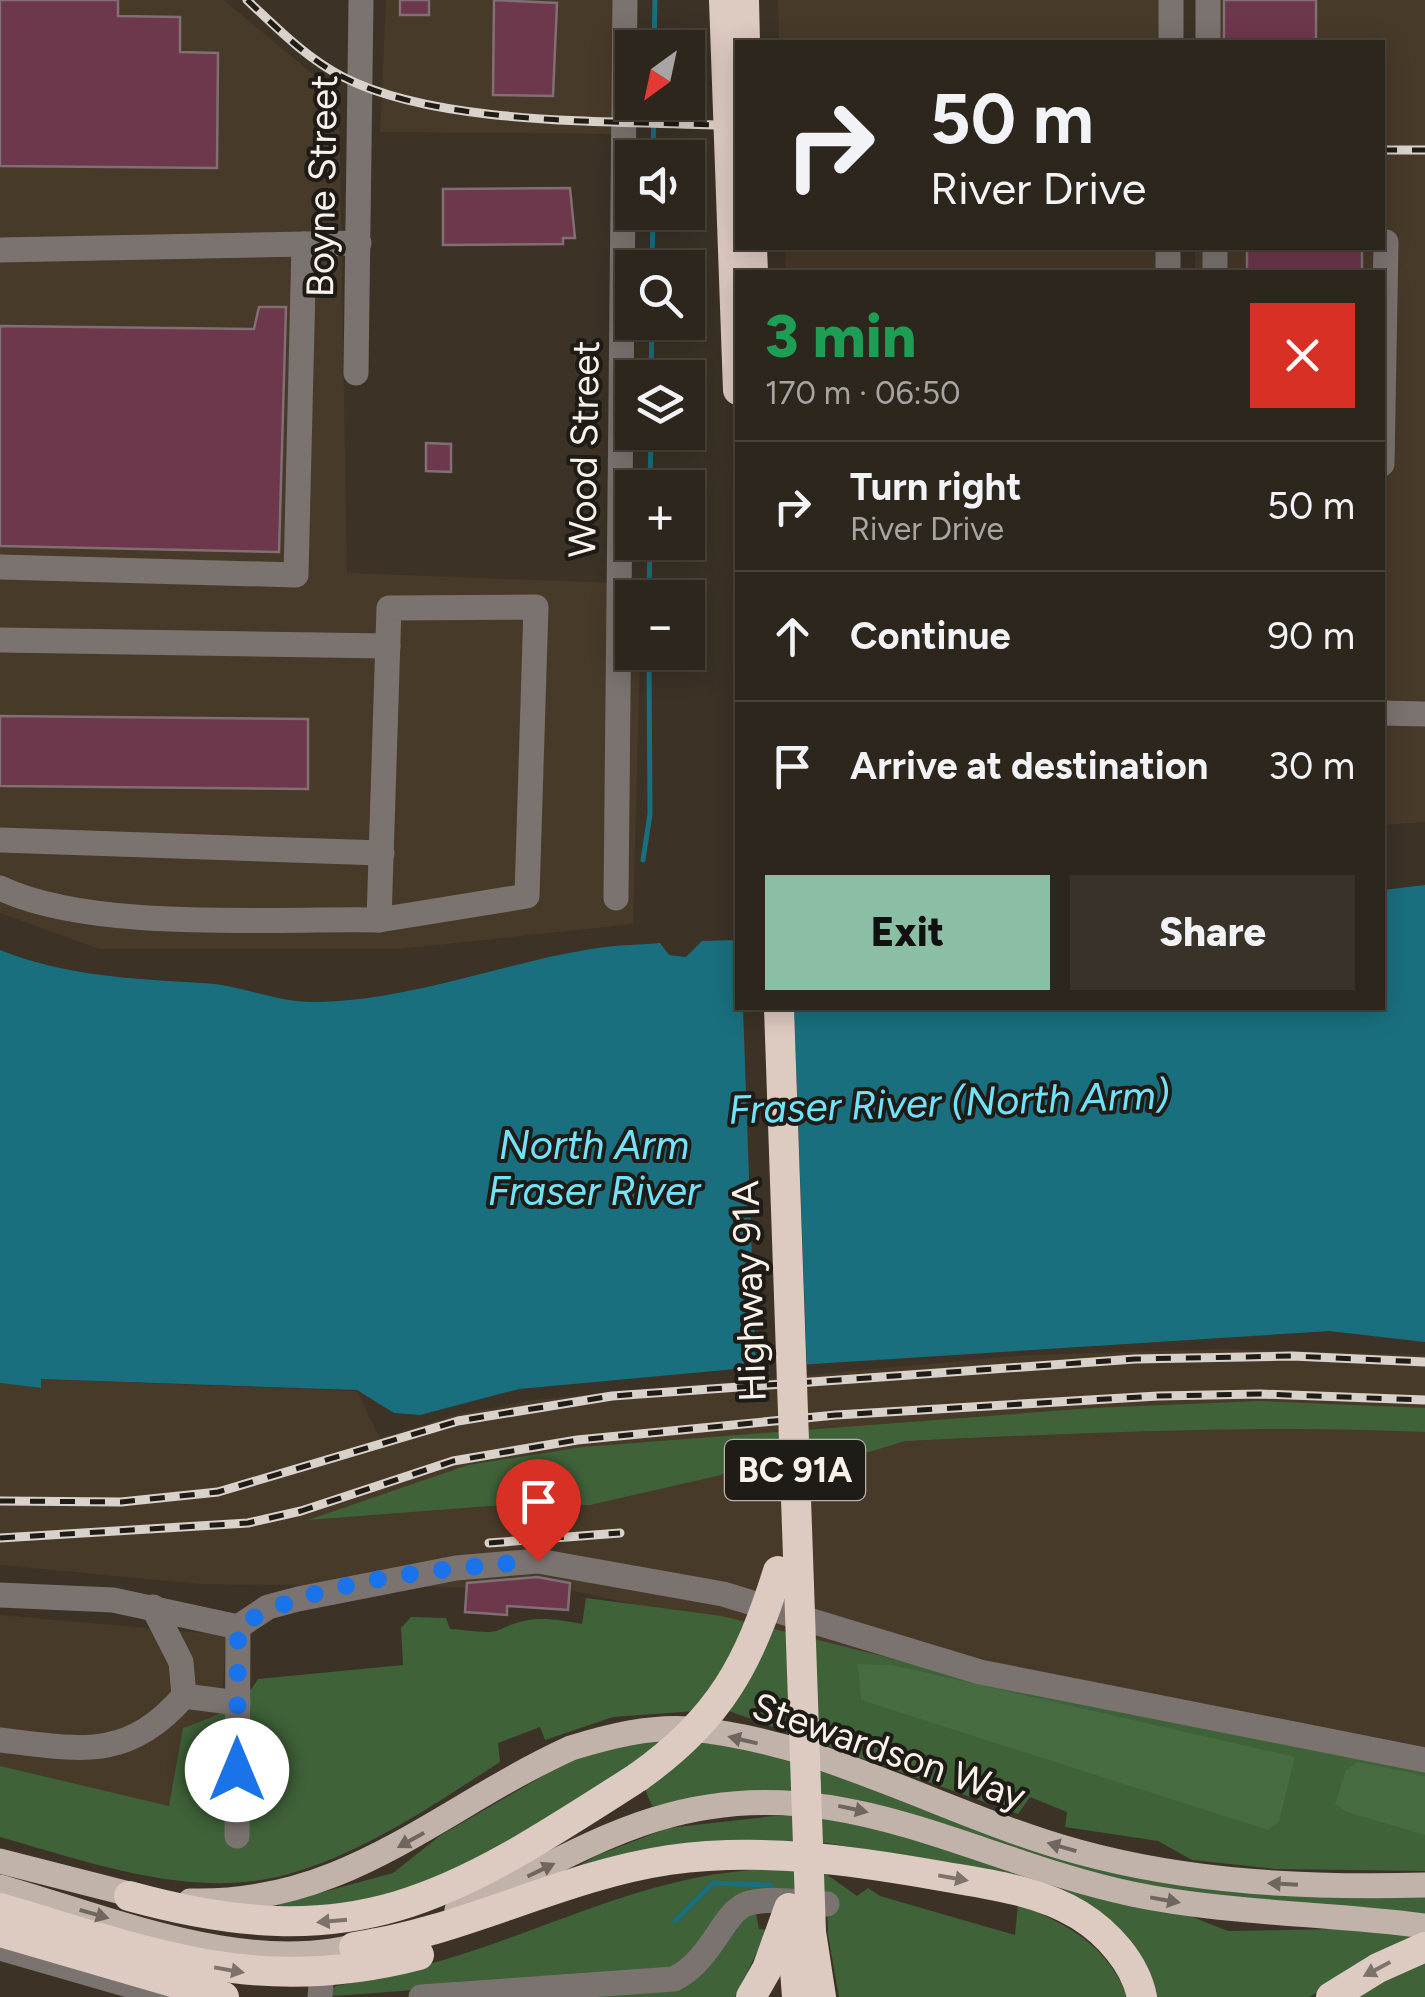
<!DOCTYPE html>
<meta charset="utf-8">
<style>
:root{--surface:#2d261c;--page:#393229;--text:#f1f3f6;--muted:#a7a5a3;--line:#48433b;--accent:#8abfa5}
body{margin:0;font-family:Figtree,sans-serif;background:var(--page);color:var(--text);height:100vh;display:flex;flex-direction:column;font-size:38px;white-space:nowrap}
*{box-sizing:border-box;margin:0}
p{font-size:32px;color:var(--muted)}
.icon{flex:none;width:55px;height:55px;fill:none;stroke:currentColor;stroke-width:2;stroke-linecap:round;stroke-linejoin:round}
.map{position:relative;flex:1;overflow:hidden}
.panel{position:absolute;left:735px;top:270px;width:650px;height:740px;display:flex;flex-direction:column;background:var(--surface);border-radius:0px;box-shadow:0 5px 25px #0003,0 0 0 2px var(--line)}
.panel>*{flex:none}
.top-card{position:absolute;left:735px;top:40px;width:650px;height:210px;border-radius:0px;box-shadow:0 5px 25px #0003,0 0 0 2px var(--line);background:#2d261c;color:var(--text);overflow:hidden}
.needle{width:65px;rotate:213deg}
.buttons{position:absolute;left:615px;top:30px;display:grid;gap:20px}
.buttons a{display:grid;place-items:center;width:90px;height:90px;border-radius:0px;background:var(--surface);box-shadow:0 5px 25px #0003,0 0 0 2px var(--line);font-size:50px}
.pin{position:absolute;display:grid;place-items:center;width:85px;height:85px;color:#fff;margin:-102px -42px;border-radius:50% 50% 50% 0;rotate:-45deg;box-shadow:0 0 10px #0007}
.pin .icon{rotate:45deg}
.me{position:absolute;width:110px;margin:-55px;rotate:0deg;stroke-linejoin:round;filter:drop-shadow(0 0 8px #0008)}
.turn{display:flex;align-items:center;gap:35px;height:210px;padding:0 30px;font-size:45px}
.turn .icon{width:130px;height:130px;stroke-width:2.5}
.turn b{display:block;font-size:70px;line-height:85px}
.round{display:grid;place-items:center;flex:none;width:105px;height:105px;border-radius:0px;background:var(--page)}
.overview{display:flex;align-items:center;justify-content:space-between;height:170px;padding:0 30px}
h1{font-size:60px;font-weight:800;line-height:75px;color:#1e9e55}
.cta{display:flex;gap:20px;margin-top:auto;padding:20px 30px}
.cta a{flex:1;height:115px;border-radius:0px;background:var(--accent);color:#111;font-size:40px;font-weight:800;line-height:115px;text-align:center}
.cta a+a{background:var(--page);color:var(--text)}
ul{padding:0;list-style:none}
li{display:flex;align-items:center;gap:30px;height:130px;padding:0 30px;border-top:2px solid var(--line)}
li div{flex:1}
li b{display:block;font-size:38px}
li em{font-style:normal}
.map>svg:first-child{display:block}
</style>
<div class="map">
<svg width="1425" height="1997" viewBox="0 0 1425 1997">
<rect width="100%" height="100%" fill="#3c3226"/>
<g fill="#483a29">
<polygon points="0,0 224,0 339,96 347,573 642,584 642,597 632,598 632,652 640,653 633,924 400,949 99,949 0,913"/>
<polygon points="386,0 615,0 616,134 380,132"/>
<polygon points="778,0 1161,0 1162,42 779,42"/>
<polygon points="1220,0 1425,0 1425,822 1383,825 1382,272 1195,272 1195,248 1382,248 1382,42 1220,42"/>
<polygon points="785,248 1167,248 1167,272 786,272"/>
<polygon points="1224,1349 1425,1355 1425,1767 858,1655 565,1589 200,1584 0,1565 0,1383 41,1388 40,1379 357,1391 380,1438 460,1414 534,1400 1027,1355"/>
<polygon points="0,1615 226,1635 213,1855 0,1801"/>
</g>
<g fill="#3f6239">
<path d="M1260 1401 1425 1408V1432C1251 1424 1079 1433 905 1441L869 1452 753 1466 747 1453 721 1475 590 1505 490 1506 308 1520 468 1465 582 1447 1092 1408Z"/>
<path d="M586 1598 722 1616 958 1675 1425 1772V1871L1276 1869 1192 1860 1158 1841 1065 1827 1067 1812 1030 1797 1018 1814 723 1709 613 1717 545 1740 540 1727 498 1743 500 1762C433 1805 363 1854 285 1875 191 1900 89 1862 0 1837V1766L169 1806 183 1728C212 1718 242 1707 258 1679L403 1665 401 1628 411 1617 446 1618 450 1629C463 1629 488 1635 499 1630 530 1615 549 1618 582 1624Z"/>
<polygon points="647,1739 737,1746 830,1774 1022,1843 1425,1895 1425,1933 1309,1997 1156,1997 1135,1953 931,1861 827,1843 715,1843 569,1871 598,1855 668,1828 774,1816 826,1816 889,1830 1069,1890 1190,1916 1228,1931 1332,1929 1246,1901 1114,1880 848,1798 772,1792 652,1806 644,1787 546,1822 404,1894 279,1914 279,1904 393,1873 441,1835 572,1759"/>
<path d="M774 1869 826 1874 857 1896 868 1888 880 1896 1015 1935 1018 1904C1069 1925 1106 1944 1128 1997H839L828 1935 827 1897 753 1899 684 1970 334 1996 329 1992 336 1986C384 1976 431 1965 478 1949 576 1916 668 1871 774 1869Z"/>
<polygon points="755,1908 759,1929 768,1930 735,1997 509,1997 655,1986 721,1944"/>
<polygon points="1425,1957 1425,1997 1348,1997"/>
</g>
<g fill="#476c41">
<polygon points="858,1664 892,1665 1295,1757 1279,1822 1268,1830 861,1700"/>
<polygon points="1358,1762 1425,1776 1425,1835 1347,1812 1335,1804 1346,1770"/>
</g>
<path fill="#1a6f7e" d="M1425 885V1342L1329 1331 736 1369 519 1389 420 1415 394 1413 357 1390 41 1379V1388L0 1383V950C64 976 134 979 202 983 242 985 274 1002 314 1002 409 1001 499 964 591 949 614 945 637 945 660 943L669 955 686 957 702 941 737 940 738 1008H1382L1383 890Z"/>
<polygon fill="#3c3226" points="743,1008 794,1008 807,1370 756,1373"/>
<g fill="none" stroke-linecap="round" stroke-linejoin="round">
<g stroke="#1a6f7e" stroke-width="5">
<polyline points="654,48 655,0"/>
<polyline points="653,158 654,102"/>
<polyline points="652,268 653,212"/>
<polyline points="651,378 652,322"/>
<polyline points="650,488 651,432"/>
<polyline points="649,598 650,542"/>
<polyline points="643,860 650,814 649,652"/>
<polyline points="675,1921 713,1883 771,1885"/>
</g>
</g>
<g fill="#6d374c" stroke="#816f75" stroke-width="2.5">
<polygon points="0,0 118,0 118,16 180,17 180,52 218,53 217,168 0,166"/>
<rect x="400" y="0" width="29" height="15"/>
<polygon points="494,0 557,3 553,96 493,95"/>
<rect x="1224" y="0" width="92" height="42"/>
<polygon points="570,188 575,238 563,238 563,244 443,245 443,189"/>
<rect x="1247" y="248" width="115" height="24"/>
<polygon points="259,307 286,307 279,552 0,546 0,326 254,329"/>
<polygon points="426,443 451,444 451,472 426,471"/>
<polygon points="0,716 308,719 308,789 0,786"/>
<polygon points="537,1577 570,1583 568,1610 507,1606 507,1615 465,1612 467,1583"/>
</g>
<g fill="none" stroke-linecap="round" stroke-linejoin="round">
<g stroke="#7b7370" stroke-width="25">
<polyline points="1171,42 1171,0"/>
<polyline points="1208,42 1208,0"/>
<polyline points="1215,248 1215,272"/>
<polyline points="0,250 359,243"/>
<polyline points="1168,272 1168,248"/>
<polyline points="356,373 361,0"/>
<polyline points="1382,464 1386,242"/>
<polyline points="0,567 296,575 304,244"/>
<polygon points="536,607 527,896 379,920 389,608"/>
<polyline points="0,640 388,646"/>
<polyline points="1382,713 1425,714"/>
<polyline points="0,840 382,853"/>
<path d="M0 888C93 932 273 918 379 920"/>
<polyline points="616,898 625,0"/>
<polyline points="0,1595 113,1600 238,1627 268,1607 298,1599 456,1568 538,1561 723,1594 980,1672 1425,1760"/>
<polyline points="184,1696 238,1703"/>
<path d="M0 1740C78 1749 127 1762 184 1696L181 1662 153 1607"/>
<polyline points="237,1836 238,1627"/>
<polyline points="0,1948 170,1997"/>
<polyline points="320,1997 322,1973"/>
<path d="M421 1997 674 1979C713 1960 723 1910 749 1903 773 1897 803 1903 827 1904"/>
</g>
<g stroke="#c1b2aa" stroke-width="25">
<polyline points="0,1861 145,1898"/>
<path d="M0 1887C113 1919 255 1981 373 1941"/>
<path d="M190 1901C347 1905 439 1808 571 1748 610 1736 650 1726 690 1729 825 1741 950 1817 1079 1852 1192 1883 1309 1888 1425 1885"/>
<path d="M457 1910C523 1880 587 1840 656 1819 832 1764 967 1859 1132 1894 1228 1914 1328 1913 1425 1926"/>
</g>
<g stroke="#ddcac1" stroke-width="30">
<polyline points="744,0 745,42"/>
<polyline points="752,248 753,272"/>
<path d="M129 1896C358 1959 450 1898 638 1777"/>
<path d="M0 1908C153 1953 258 1997 419 1955"/>
<polyline points="791,1916 797,1997"/>
<polyline points="0,1932 224,1997"/>
<polyline points="811,1932 821,1997"/>
<path d="M354 1947C463 1932 561 1876 669 1860 761 1847 850 1860 941 1876 987 1884 1038 1890 1079 1915 1108 1933 1135 1963 1142 1997"/>
<polyline points="751,1997 767,1969 789,1908"/>
<polyline points="1331,1997 1378,1968 1425,1947"/>
</g>
<defs>
<g id="rail">
<path d="M247 0C277 28 306 58 343 77 443 128 623 120 738 126"/>
<polyline points="1382,150 1425,150"/>
<polyline points="0,1501 121,1502 218,1492 458,1421 612,1396 1135,1359 1292,1356 1425,1362"/>
<polyline points="0,1538 248,1523 301,1511 453,1461 577,1440 836,1415 1158,1396 1260,1394 1425,1400"/>
<polyline points="489,1543 620,1533"/>
</g>
</defs>
<use href="#rail" stroke="#d9d2ca" stroke-width="9"/>
<use href="#rail" stroke="#1f1b16" stroke-width="5" stroke-dasharray="15" stroke-linecap="butt"/>
<g stroke="#ddcac1" stroke-width="30">
<polyline points="724,0 738,390"/>
<polyline points="779,1008 811,1932"/>
<path d="M638 1777C720 1719 749 1664 778 1571"/>
</g>
</g>
<defs><path id="oneway-solid" d="M-6-.8H1V-3.2L6.5 0L1 3.2V.8H-6Z" transform="scale(2.5)"/></defs>
<g fill="#706660">
<use href="#oneway-solid" transform="translate(743 1740) rotate(-167)"/>
<use href="#oneway-solid" transform="translate(853 1809) rotate(12)"/>
<use href="#oneway-solid" transform="translate(411 1840) rotate(151)"/>
<use href="#oneway-solid" transform="translate(1062 1847) rotate(-164)"/>
<use href="#oneway-solid" transform="translate(541 1870) rotate(-26)"/>
<use href="#oneway-solid" transform="translate(1283 1884) rotate(-177)"/>
<use href="#oneway-solid" transform="translate(1165 1900) rotate(10)"/>
<use href="#oneway-solid" transform="translate(94 1914) rotate(16)"/>
</g>
<g fill="#7e726c">
<use href="#oneway-solid" transform="translate(953 1878) rotate(10)"/>
<use href="#oneway-solid" transform="translate(332 1921) rotate(175)"/>
<use href="#oneway-solid" transform="translate(1377 1969) rotate(152)"/>
<use href="#oneway-solid" transform="translate(229 1970) rotate(10)"/>
</g>
<g fill="none" stroke-linecap="round" stroke-linejoin="round">
<path stroke="#1a73e8" stroke-width="18" stroke-dasharray="0 32.4" d="M237 1770 238 1627C311 1579 450 1568 538 1561"/>
</g>
<g text-anchor="middle" dominant-baseline="central" stroke-width="8" stroke-linejoin="round" paint-order="stroke">
<rect fill="#1f1b16" stroke="#b7b2aa" stroke-width="2.5" x="725" y="1440" width="140" height="60" rx="8"/>
<g font-size="35" font-weight="bold" fill="#f8f2ea">
<text x="795" y="1470">BC 91A</text>
</g>
<g font-size="38" fill="#f8f2ea" stroke="#1f1b16">
<text transform="translate(322 186) rotate(-89)">Boyne Street</text>
<text transform="translate(584 449) rotate(-89)">Wood Street</text>
<text transform="translate(749 1291) rotate(-92)">Highway 91A</text>
<text transform="translate(889 1751) rotate(19)">Stewardson Way</text>
</g>
<g font-size="40" font-style="italic" fill="#71e4fc" stroke="#1f1b16">
<text transform="translate(949 1102) rotate(-2)">Fraser River (North Arm)</text>
<text x="594" y="1145">North Arm<tspan x="594" dy="46">Fraser River</tspan></text>
</g>
</g>
</svg>
<div class="buttons">
<a><svg class="needle" viewBox="-14 -14 28 28"><path d="M0-13l5 13h-10z" fill="#e53935"/><path d="M0 13l5-13h-10z" fill="#a7a5a3"/></svg></a>
<a><svg class="icon" aria-label="sound" viewBox="0 0 24 24"><path d="M4 9h4l5-4v14l-5-4H4zM17 9q2 3 0 6"/></svg></a>
<a><svg class="icon" aria-label="search" viewBox="0 0 24 24"><circle cx="10" cy="10" r="6"/><path d="M15 15l6 6"/></svg></a>
<a><svg class="icon" aria-label="layers" viewBox="0 0 24 24"><path d="M12 4l9 5-9 5-9-5zM3 14l9 5 9-5"/></svg></a>
<a>+</a>
<a>−</a>
</div>
<div class="pin" style="left:538px;top:1561px;background:#d93025"><svg class="icon" aria-label="arrive" viewBox="0 0 24 24"><path d="M6 21V4h12l-3 4 3 4H6"/></svg></div>
<svg class="me" style="left:237px;top:1770px" viewBox="-20 -20 40 40"><circle r="19" fill="#fff"/><path d="M0-13L10 11 0 6-10 11z" fill="#1a73e8"/></svg>
<div class="top-card">
<div class="turn"><svg class="icon" aria-label="right" viewBox="0 0 24 24"><path d="M7 20v-9h11M14 6l5 5-5 5"/></svg><div><b>50 m</b>River Drive</div></div>
</div>
<section class="panel">
<div class="overview"><div><h1>3 min</h1><p>170 m · 06:50</p></div><a class="round" style="background:#d93025;color:#fff"><svg class="icon" aria-label="close" viewBox="0 0 24 24"><path d="M6 6l12 12M18 6L6 18"/></svg></a></div>
<ul>
<li><svg class="icon" aria-label="right" viewBox="0 0 24 24"><path d="M7 20v-9h11M14 6l5 5-5 5"/></svg><div><b>Turn right</b><p>River Drive</p></div><em>50 m</em></li>
<li><svg class="icon" aria-label="ahead" viewBox="0 0 24 24"><path d="M12 20V5M6 11l6-6 6 6"/></svg><div><b>Continue</b></div><em>90 m</em></li>
<li><svg class="icon" aria-label="arrive" viewBox="0 0 24 24"><path d="M6 21V4h12l-3 4 3 4H6"/></svg><div><b>Arrive at destination</b></div><em>30 m</em></li>
</ul>
<div class="cta"><a>Exit</a><a>Share</a></div>
</section>
</div>
